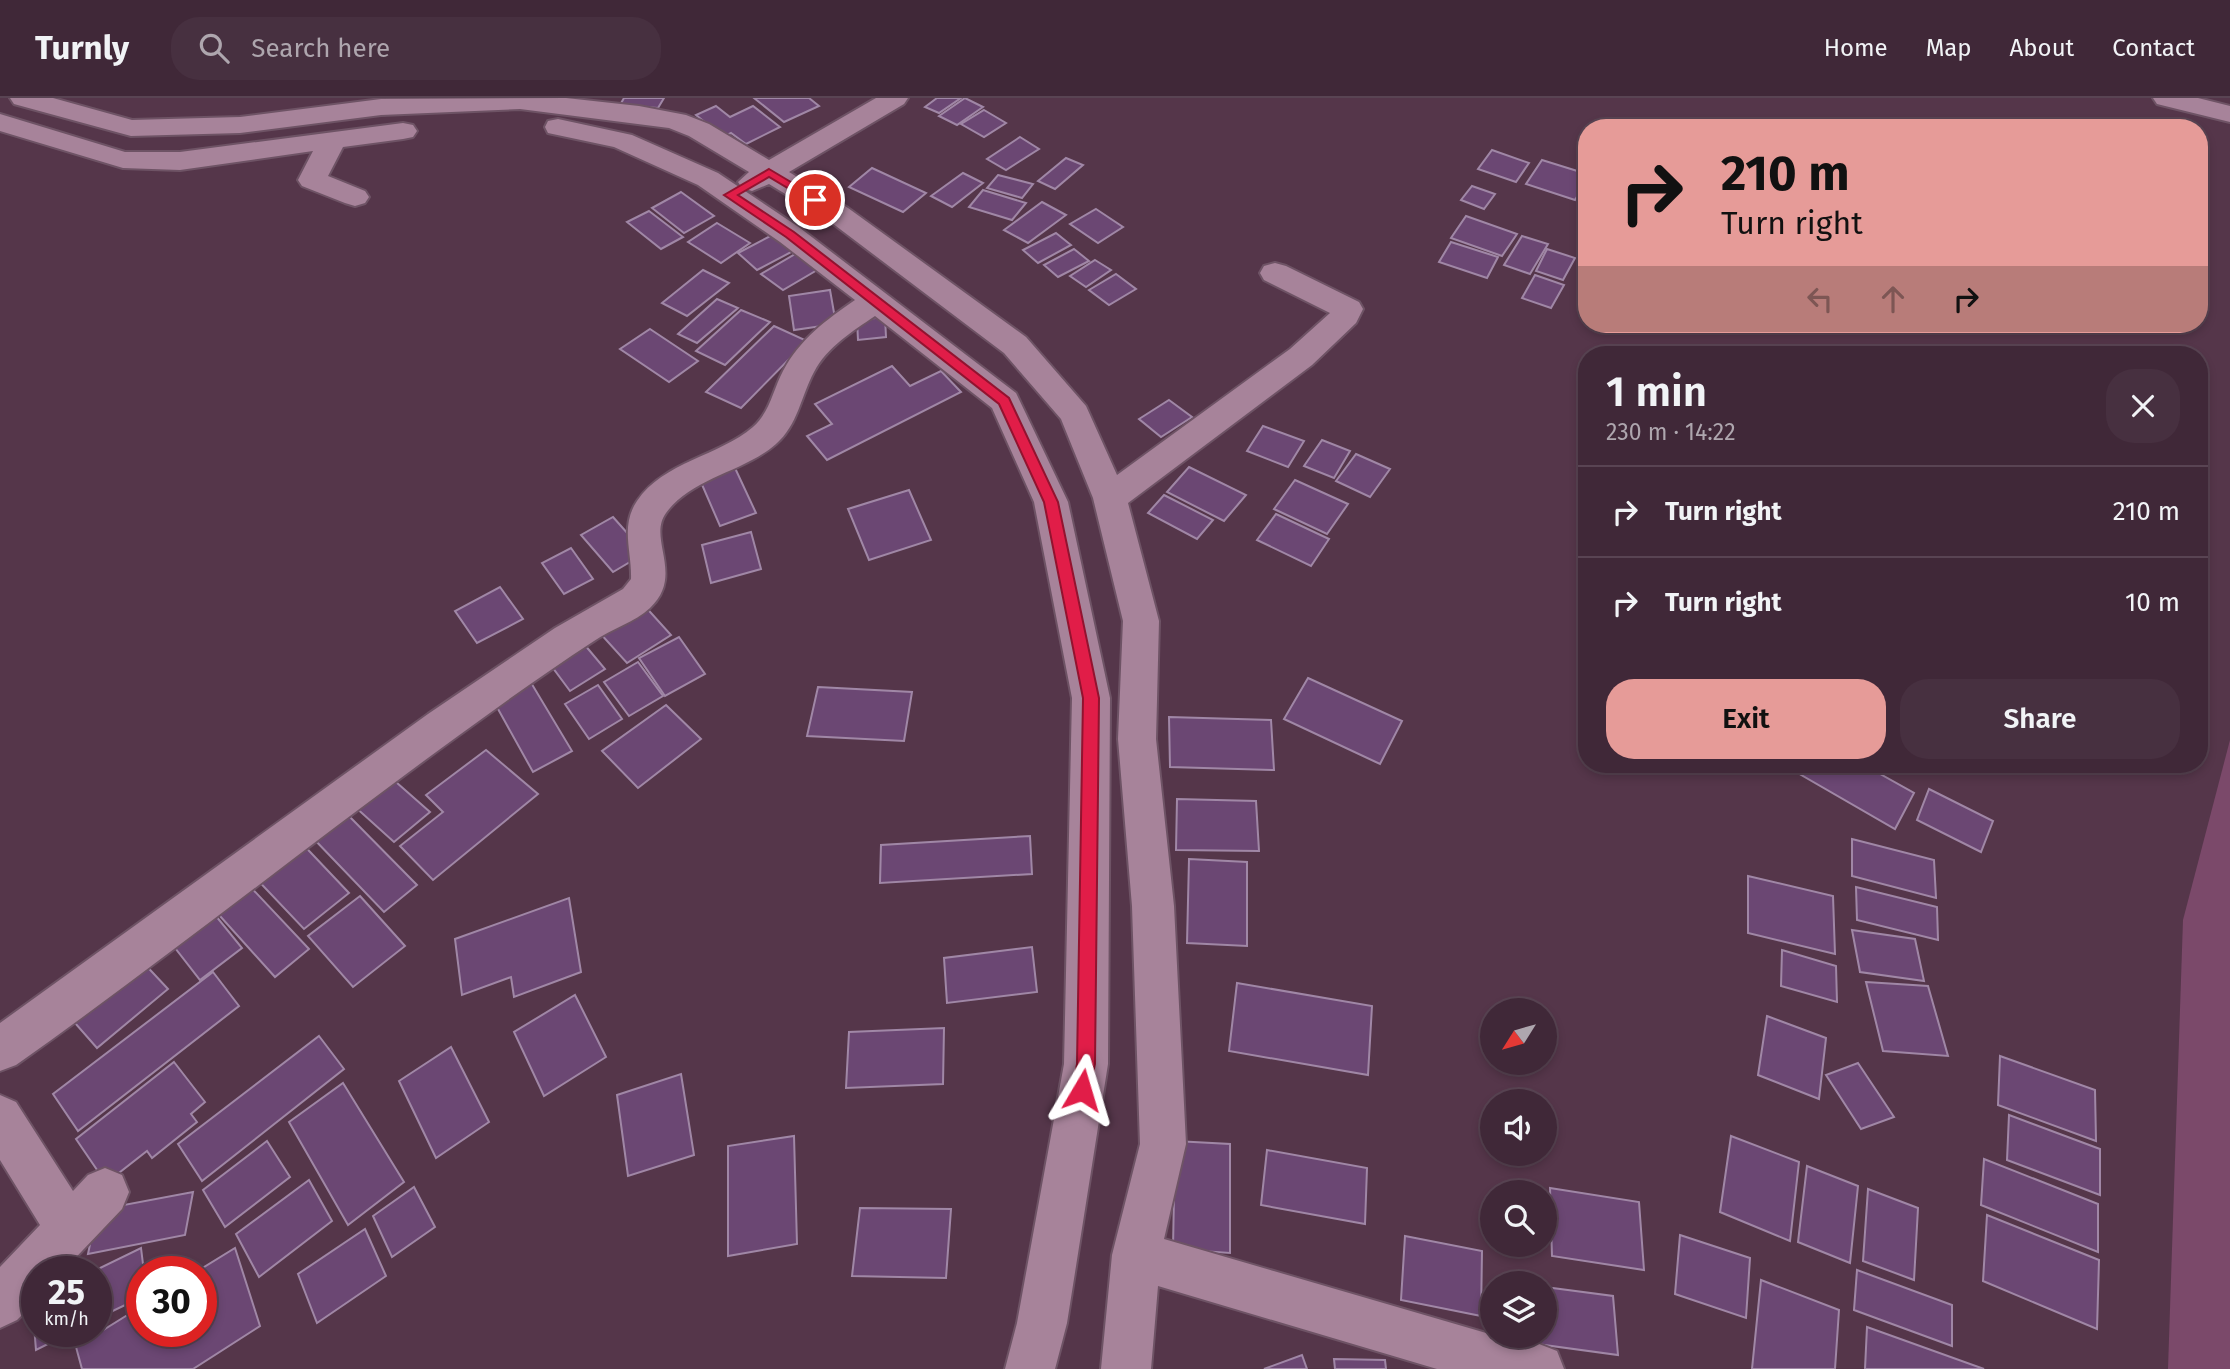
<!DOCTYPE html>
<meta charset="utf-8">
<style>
:root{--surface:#402838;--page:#473040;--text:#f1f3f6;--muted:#aea6ae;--line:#594453;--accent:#e69b98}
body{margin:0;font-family:"Fira Sans",sans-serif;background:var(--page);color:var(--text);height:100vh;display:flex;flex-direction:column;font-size:26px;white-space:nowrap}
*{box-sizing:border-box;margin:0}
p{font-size:23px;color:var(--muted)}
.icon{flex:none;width:38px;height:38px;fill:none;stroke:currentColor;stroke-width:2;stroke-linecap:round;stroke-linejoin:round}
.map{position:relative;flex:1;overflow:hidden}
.sheet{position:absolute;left:1578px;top:248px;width:630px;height:427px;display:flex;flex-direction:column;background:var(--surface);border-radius:28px;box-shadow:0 4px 10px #0003,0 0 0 2px var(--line)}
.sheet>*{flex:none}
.guide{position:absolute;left:1578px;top:21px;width:630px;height:214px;border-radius:28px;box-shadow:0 4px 10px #0003,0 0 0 2px var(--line);background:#e69b98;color:#111;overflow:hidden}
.needle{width:46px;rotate:233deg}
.controls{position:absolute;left:1480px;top:900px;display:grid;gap:14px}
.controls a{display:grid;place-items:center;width:77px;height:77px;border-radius:50%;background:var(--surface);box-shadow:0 4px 10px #0003,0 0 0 2px var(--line);font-size:35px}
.speed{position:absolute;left:21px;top:1158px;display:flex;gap:14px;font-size:35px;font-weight:700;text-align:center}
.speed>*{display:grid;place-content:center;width:91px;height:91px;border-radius:50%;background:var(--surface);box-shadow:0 4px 10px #0003,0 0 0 2px var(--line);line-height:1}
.speed small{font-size:18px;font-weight:400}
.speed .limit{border:10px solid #d22;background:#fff;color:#111}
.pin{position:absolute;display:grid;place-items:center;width:60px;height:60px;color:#fff;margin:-30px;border:4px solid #fff;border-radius:50%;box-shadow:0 2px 7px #0007}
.me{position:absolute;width:77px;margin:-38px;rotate:7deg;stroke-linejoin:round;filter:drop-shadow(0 0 5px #0008)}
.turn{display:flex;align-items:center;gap:24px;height:147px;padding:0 28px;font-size:32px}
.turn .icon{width:91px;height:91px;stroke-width:2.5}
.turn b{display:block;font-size:49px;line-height:60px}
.lanes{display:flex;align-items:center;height:66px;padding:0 28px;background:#0003;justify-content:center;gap:35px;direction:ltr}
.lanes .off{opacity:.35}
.round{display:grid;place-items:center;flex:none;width:74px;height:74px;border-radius:28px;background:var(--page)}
.headline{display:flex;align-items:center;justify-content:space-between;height:119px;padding:0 28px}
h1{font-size:42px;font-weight:600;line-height:52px}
.action{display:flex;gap:14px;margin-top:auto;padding:14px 28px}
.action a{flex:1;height:80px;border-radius:28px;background:var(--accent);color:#111;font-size:28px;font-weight:600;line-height:80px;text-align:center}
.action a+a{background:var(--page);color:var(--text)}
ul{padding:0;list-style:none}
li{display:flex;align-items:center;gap:21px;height:91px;padding:0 28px;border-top:2px solid var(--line)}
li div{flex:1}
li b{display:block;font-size:26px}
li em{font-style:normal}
header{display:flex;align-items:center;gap:42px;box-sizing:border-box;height:98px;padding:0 35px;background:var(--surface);border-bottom:2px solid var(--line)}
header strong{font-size:33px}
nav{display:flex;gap:38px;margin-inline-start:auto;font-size:24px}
.search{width:490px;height:63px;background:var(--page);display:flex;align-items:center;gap:18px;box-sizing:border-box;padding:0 24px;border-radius:28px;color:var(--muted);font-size:26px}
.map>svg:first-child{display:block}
</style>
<header>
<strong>Turnly</strong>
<div class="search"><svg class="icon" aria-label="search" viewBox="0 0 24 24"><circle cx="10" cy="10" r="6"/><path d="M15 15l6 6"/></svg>Search here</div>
<nav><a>Home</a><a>Map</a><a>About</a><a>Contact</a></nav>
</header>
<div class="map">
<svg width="2230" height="1271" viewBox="0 0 2230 1271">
<rect width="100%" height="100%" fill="#55364a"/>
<polygon fill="#7b496a" points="2230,642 2230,1271 2168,1271 2183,822"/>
<g fill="#6b4773" stroke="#a087a6" stroke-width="2">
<polygon points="624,0 664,0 658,10 620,7"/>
<polygon points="754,0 809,0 819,8 784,24"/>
<polygon points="937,0 961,0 939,15 925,9"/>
<polygon points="965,0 983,9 957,27 939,18"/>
<polygon points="716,8 730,19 753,8 780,29 746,46 731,35 723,39 696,17"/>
<polygon points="984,12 1006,25 984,39 961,26"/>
<polygon points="1020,39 1039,51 1006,72 987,61"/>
<polygon points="1492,52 1529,65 1516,84 1478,71"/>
<polygon points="1066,60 1083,67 1055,91 1038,83"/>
<polygon points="1542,62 1587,76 1587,82 1575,102 1526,86"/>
<polygon points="872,70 926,95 903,114 849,89"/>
<polygon points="963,75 983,85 952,109 931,98"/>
<polygon points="998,77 1033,86 1022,100 987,90"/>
<polygon points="1472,88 1495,96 1484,111 1461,102"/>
<polygon points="983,92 1026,105 1012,122 969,109"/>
<polygon points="681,94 714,118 684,135 652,110"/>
<polygon points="1042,104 1066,117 1028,145 1004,132"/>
<polygon points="1096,111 1123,129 1098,145 1070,126"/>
<polygon points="649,113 683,139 661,151 627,124"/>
<polygon points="1466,118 1517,136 1502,158 1451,140"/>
<polygon points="717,125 750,145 721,165 688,144"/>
<polygon points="776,135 795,152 757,172 738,155"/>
<polygon points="1056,135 1071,147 1038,165 1023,152"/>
<polygon points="1522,138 1548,146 1530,176 1504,167"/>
<polygon points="1451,144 1498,159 1487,180 1439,164"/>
<polygon points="1074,151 1089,163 1058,179 1044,167"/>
<polygon points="1547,151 1575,160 1563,182 1536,173"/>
<polygon points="802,152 824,168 783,192 761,176"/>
<polygon points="1095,162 1111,172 1086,189 1070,178"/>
<polygon points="703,172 729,185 687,218 662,205"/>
<polygon points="1116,176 1136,191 1109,207 1089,192"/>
<polygon points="1535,177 1564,187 1551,210 1522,200"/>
<polygon points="830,192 836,226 794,232 789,198"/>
<polygon points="717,201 738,210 697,245 678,236"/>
<polygon points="741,212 770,224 725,267 696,253"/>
<polygon points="885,219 886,239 858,242 857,222"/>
<polygon points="774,228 807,243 741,310 706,294"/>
<polygon points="650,231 698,263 669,284 620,251"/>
<polygon points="892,268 910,288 941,273 961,294 827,362 807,338 832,326 815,306"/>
<polygon points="1169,302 1192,319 1161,339 1139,321"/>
<polygon points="1263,328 1304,343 1288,369 1247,353"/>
<polygon points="1322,342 1350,353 1334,380 1304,368"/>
<polygon points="1356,356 1390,371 1370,399 1336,383"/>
<polygon points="1189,369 1246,397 1224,423 1167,394"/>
<polygon points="735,370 756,415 720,428 700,382"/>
<polygon points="1295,382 1348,406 1327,436 1274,411"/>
<polygon points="909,392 931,442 869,462 848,411"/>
<polygon points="1164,397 1213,422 1197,441 1148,415"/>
<polygon points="1276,416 1329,441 1311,468 1257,442"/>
<polygon points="613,419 645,455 613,474 581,437"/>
<polygon points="751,434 761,471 711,485 702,447"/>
<polygon points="571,450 593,481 564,496 542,465"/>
<polygon points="500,489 523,521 477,545 455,513"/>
<polygon points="642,505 671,537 627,565 598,533"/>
<polygon points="679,539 705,576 665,598 639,560"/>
<polygon points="584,546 605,571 570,593 550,566"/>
<polygon points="638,564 663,598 629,618 604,584"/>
<polygon points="1308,580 1402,623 1380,666 1284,621"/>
<polygon points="530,583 572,653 533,674 493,602"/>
<polygon points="598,587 622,621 589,641 565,606"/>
<polygon points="818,589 912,594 904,643 807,638"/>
<polygon points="666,607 701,641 638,690 602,653"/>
<polygon points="1169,619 1271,622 1274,672 1170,669"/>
<polygon points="486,652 538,696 433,782 400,748 443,714 426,697"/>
<polygon points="1784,667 1864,667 1914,695 1895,731"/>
<polygon points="388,677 430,714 394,744 353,707"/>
<polygon points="1929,691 1993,723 1981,754 1917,722"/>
<polygon points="1177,701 1256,703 1259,753 1176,752"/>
<polygon points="345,714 417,787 384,814 312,739"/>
<polygon points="294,737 349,795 304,831 249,773"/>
<polygon points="1030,738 1032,776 880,785 881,747"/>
<polygon points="1852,741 1934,762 1936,800 1852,778"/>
<polygon points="1189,761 1247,764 1247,848 1187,845"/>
<polygon points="1748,778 1833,798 1835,856 1748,835"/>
<polygon points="244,782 309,851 275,879 211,808"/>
<polygon points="1856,789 1937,809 1938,842 1857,822"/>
<polygon points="360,798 405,848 353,889 308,838"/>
<polygon points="569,800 581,874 514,899 511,879 462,897 455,841"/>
<polygon points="207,807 242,850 200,882 165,837"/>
<polygon points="1852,832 1915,841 1924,883 1860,874"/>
<polygon points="1032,849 1037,894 947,905 944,860"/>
<polygon points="1782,852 1836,868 1837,904 1781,888"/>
<polygon points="139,860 168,891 97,950 68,917"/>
<polygon points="213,874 239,908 78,1033 53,996"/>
<polygon points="1866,884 1928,888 1948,958 1883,953"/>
<polygon points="1237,885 1372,908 1368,977 1229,953"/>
<polygon points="575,897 606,959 544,998 514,934"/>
<polygon points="1767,918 1826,940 1819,1001 1758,977"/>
<polygon points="944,930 943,986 846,990 849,934"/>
<polygon points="319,938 344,971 202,1083 178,1046"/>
<polygon points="451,949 489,1024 436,1060 399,983"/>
<polygon points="2000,958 2095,992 2096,1043 1998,1007"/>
<polygon points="174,964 205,1004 191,1016 197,1024 152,1060 147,1053 106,1085 76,1041"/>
<polygon points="1858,965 1894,1019 1861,1031 1826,977"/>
<polygon points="681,976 694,1057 628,1078 617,997"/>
<polygon points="343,985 404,1084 348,1127 289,1024"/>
<polygon points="2009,1017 2100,1051 2100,1097 2007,1062"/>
<polygon points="794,1038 797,1146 728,1158 728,1048"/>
<polygon points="1731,1038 1799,1064 1790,1143 1720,1114"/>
<polygon points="267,1043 290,1079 225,1129 203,1092"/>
<polygon points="1175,1043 1230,1046 1230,1155 1173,1151"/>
<polygon points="1267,1052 1367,1070 1365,1126 1261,1107"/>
<polygon points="1984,1061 2098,1106 2098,1154 1981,1107"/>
<polygon points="1807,1068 1858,1088 1850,1165 1798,1144"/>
<polygon points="309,1082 332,1123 259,1179 236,1136"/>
<polygon points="414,1089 435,1129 392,1159 373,1118"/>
<polygon points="1550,1090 1639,1104 1644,1172 1552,1158"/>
<polygon points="1868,1091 1918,1110 1914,1182 1863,1163"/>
<polygon points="193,1094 185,1137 88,1156 97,1112"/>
<polygon points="860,1110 951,1111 946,1180 852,1178"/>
<polygon points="1987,1117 2099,1162 2097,1231 1983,1183"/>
<polygon points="365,1131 386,1178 317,1225 298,1176"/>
<polygon points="1680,1137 1750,1160 1746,1220 1675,1196"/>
<polygon points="1405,1138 1482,1153 1481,1218 1401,1202"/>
<polygon points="141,1150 144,1174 142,1199 96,1221 96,1174 92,1174"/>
<polygon points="235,1150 260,1228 193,1271 82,1271 76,1249 142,1208 142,1234 201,1234 201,1174 196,1174"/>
<polygon points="1857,1172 1952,1207 1952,1248 1854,1212"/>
<polygon points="1761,1182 1839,1212 1835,1271 1752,1271"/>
<polygon points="1545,1189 1613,1198 1618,1257 1530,1245 1529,1237 1545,1237"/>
<polygon points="37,1202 37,1234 72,1234 36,1252 32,1204"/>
<polygon points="1867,1229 1984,1271 1865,1271"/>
<polygon points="1302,1257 1307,1271 1264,1271"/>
<polygon points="1334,1261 1385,1262 1386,1271 1335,1271"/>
</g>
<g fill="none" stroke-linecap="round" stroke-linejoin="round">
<defs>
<g id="street">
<polygon points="10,0 53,0 132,22 240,19 381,1 566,0 639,8 686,17 709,26 769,62 876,0 908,0 904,6 789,74 848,110 1026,239 1086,308 1117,377 1290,251 1330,215 1264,182 1260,175 1264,168 1275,165 1286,168 1359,204 1363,211 1356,225 1312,267 1128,405 1159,523 1156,641 1174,808 1186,1046 1164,1141 1493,1237 1539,1246 1557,1253 1564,1271 1437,1271 1158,1188 1151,1271 1101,1271 1112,1157 1140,1046 1132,808 1118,641 1123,523 1093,400 1061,321 1004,255 828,122 769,86 752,93 742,90 738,84 749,74 689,38 669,30 520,11 381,17 240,35 131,38 14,6"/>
<polygon points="2153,0 2198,0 2230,8 2230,24 2157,6"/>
<polygon points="0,16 125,54 180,54 403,25 413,27 417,33 413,39 403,41 343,49 328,78 365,93 369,99 365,105 355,108 345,105 302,88 298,82 313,53 180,72 123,70 0,33"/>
<path d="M558 21 632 37 718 75 800 130 1016 295 1068 404 1110 600 1108 966 1067 1225 1055 1271H1005L1017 1225 1064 966 1072 600 1034 404 992 310 875 218C853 233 827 249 814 274 801 298 798 327 776 346 744 374 691 380 666 415 647 441 685 477 650 510 635 524 611 531 594 543 548 573 503 605 458 638 309 746 166 861 16 967L0 973V925L428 616 555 530 623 491 631 481C632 453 620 428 637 403 663 364 719 358 753 329 770 314 773 292 783 273 800 241 826 222 855 202L780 144 698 87 614 49 548 35 545 29 548 23Z"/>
<polygon points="0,997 16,1004 73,1093 88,1077 105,1070 122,1077 129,1094 122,1111 62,1174 37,1174 37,1202 17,1222 0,1230 0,1169 40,1127 0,1062"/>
</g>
</defs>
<use href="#street" stroke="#6e5365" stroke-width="4"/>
<use href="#street" fill="#a7839a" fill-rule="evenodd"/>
</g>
<polygon fill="#e11d48" stroke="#92132f" stroke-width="2" points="769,71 821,102 819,104 811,104 769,79 738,97 794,134 1009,300 1058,404 1099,600 1095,966 1088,999 1082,1001 1075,999 1072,992 1077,966 1083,600 1044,404 999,306 786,139 724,97"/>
</svg>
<div class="controls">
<a><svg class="needle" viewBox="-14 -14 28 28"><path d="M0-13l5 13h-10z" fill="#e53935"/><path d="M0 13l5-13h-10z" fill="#aea6ae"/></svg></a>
<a><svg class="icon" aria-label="sound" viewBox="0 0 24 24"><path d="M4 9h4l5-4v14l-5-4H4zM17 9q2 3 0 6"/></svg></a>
<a><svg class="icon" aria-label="search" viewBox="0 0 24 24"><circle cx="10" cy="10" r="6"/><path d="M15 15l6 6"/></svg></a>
<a><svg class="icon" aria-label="layers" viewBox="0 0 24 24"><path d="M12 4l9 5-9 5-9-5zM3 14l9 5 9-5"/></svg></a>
</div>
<div class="speed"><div>25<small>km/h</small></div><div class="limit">30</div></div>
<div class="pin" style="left:815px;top:102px;background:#d93025"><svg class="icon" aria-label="arrive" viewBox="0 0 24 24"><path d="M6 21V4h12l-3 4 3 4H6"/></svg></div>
<svg class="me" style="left:1082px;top:992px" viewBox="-20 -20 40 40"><path d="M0-17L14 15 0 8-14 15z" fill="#e11d48" stroke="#fff" stroke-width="4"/></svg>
<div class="guide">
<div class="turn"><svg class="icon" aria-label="right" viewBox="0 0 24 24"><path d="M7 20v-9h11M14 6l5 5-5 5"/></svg><div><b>210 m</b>Turn right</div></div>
<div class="lanes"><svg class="icon off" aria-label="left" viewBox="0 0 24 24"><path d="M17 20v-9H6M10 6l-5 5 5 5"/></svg><svg class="icon off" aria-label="ahead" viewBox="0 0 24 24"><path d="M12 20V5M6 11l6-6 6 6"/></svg><svg class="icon" aria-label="right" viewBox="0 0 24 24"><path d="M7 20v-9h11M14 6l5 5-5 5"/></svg></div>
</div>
<section class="sheet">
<div class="headline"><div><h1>1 min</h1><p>230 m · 14:22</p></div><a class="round"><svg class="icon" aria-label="close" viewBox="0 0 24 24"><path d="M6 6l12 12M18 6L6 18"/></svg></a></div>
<ul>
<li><svg class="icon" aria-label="right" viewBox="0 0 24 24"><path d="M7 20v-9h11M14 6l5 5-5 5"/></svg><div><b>Turn right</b></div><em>210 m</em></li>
<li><svg class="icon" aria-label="right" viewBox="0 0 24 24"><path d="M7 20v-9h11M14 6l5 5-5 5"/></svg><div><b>Turn right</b></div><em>10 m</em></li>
</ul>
<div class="action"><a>Exit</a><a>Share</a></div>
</section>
</div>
